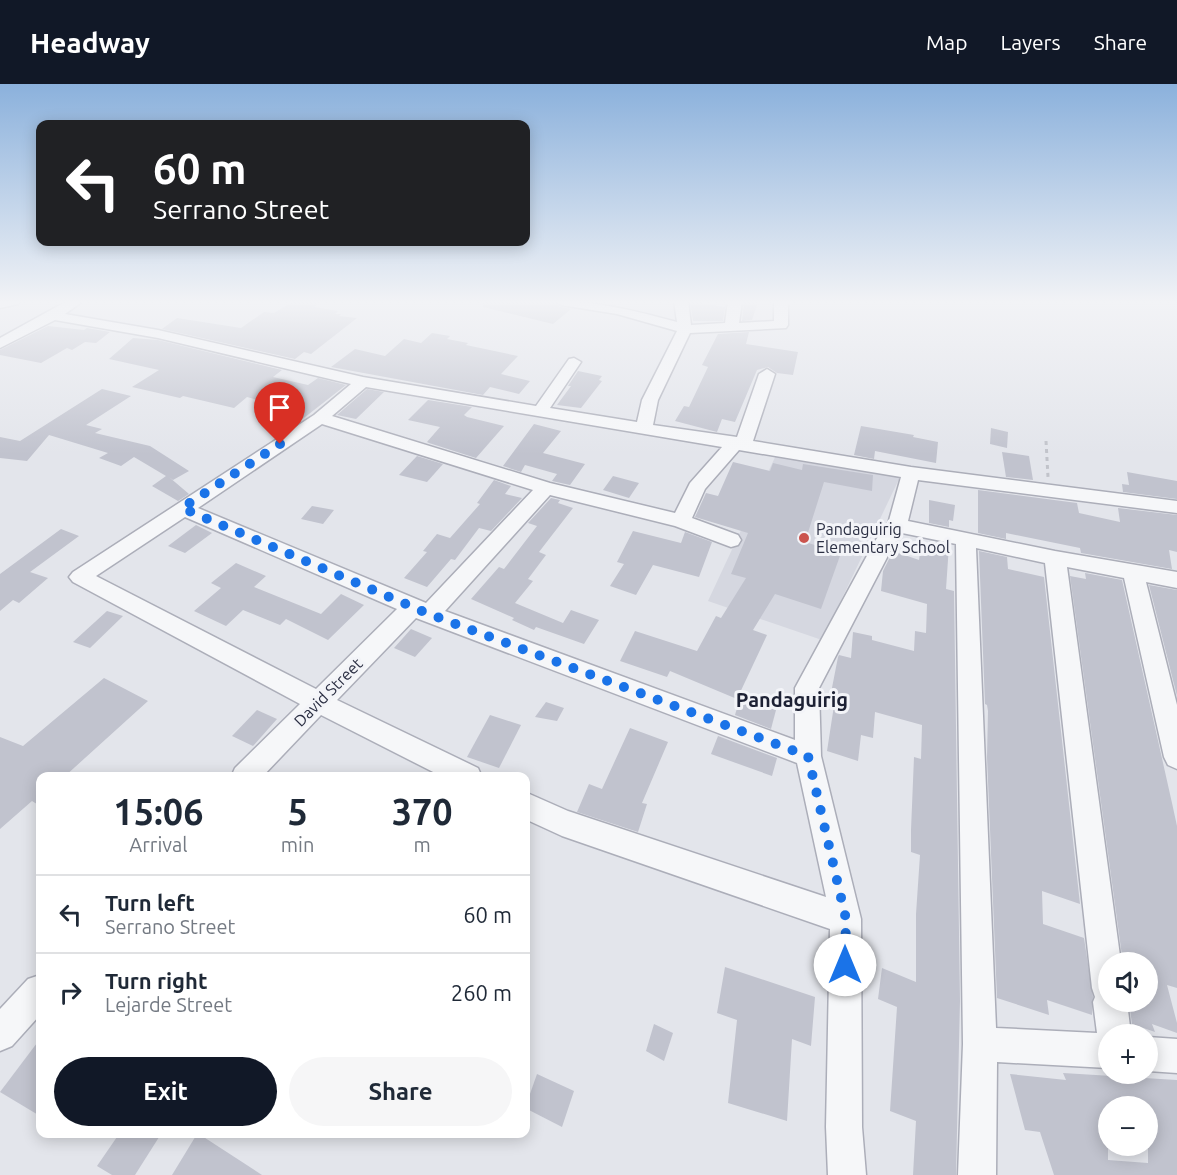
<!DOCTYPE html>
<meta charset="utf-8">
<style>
:root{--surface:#fff;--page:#f6f6f7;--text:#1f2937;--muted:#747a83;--line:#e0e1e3;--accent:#111827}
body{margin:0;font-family:Ubuntu,sans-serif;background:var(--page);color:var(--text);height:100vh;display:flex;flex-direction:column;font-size:22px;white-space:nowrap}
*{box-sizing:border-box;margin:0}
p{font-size:20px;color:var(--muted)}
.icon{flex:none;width:33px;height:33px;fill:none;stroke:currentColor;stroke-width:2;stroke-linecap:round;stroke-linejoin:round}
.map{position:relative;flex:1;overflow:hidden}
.panel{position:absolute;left:36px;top:688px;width:494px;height:366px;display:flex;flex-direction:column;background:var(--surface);border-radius:12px;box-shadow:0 3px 15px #0003}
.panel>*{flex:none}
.guide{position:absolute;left:36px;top:36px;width:494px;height:126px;border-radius:12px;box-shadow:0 3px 15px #0003;background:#202124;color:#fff;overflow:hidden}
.tools{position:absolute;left:1098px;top:868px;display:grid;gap:12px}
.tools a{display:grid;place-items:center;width:60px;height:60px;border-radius:50%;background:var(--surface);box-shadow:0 3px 15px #0003;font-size:30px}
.pin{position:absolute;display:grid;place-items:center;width:51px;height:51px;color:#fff;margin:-62px -26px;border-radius:50% 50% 50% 0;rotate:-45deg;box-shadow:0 0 6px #0007}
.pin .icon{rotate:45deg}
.me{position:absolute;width:66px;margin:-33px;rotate:0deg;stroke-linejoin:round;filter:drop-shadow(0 0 4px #0008)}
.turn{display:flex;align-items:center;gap:21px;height:126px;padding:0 18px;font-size:27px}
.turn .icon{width:78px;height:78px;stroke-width:2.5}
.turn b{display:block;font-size:42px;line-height:51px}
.eta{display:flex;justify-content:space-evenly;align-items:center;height:102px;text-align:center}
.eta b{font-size:36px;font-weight:700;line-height:42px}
.button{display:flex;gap:12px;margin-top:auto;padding:12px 18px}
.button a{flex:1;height:69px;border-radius:36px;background:var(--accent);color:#fff;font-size:24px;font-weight:700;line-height:69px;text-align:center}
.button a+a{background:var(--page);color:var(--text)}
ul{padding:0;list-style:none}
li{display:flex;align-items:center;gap:18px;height:78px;padding:0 18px;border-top:2px solid var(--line)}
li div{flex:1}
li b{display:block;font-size:22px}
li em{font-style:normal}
header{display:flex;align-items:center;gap:36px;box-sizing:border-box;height:84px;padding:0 30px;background:var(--accent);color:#fff}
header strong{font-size:28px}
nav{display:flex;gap:33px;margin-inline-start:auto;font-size:21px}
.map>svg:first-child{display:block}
</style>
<header>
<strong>Headway</strong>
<nav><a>Map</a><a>Layers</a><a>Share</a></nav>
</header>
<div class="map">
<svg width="1177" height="1091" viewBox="0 0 1177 1091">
<rect width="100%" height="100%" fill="#e3e5eb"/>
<polygon fill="#d5d7e0" points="777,369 901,391 822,556 708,517"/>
<g fill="#c1c3ce" fill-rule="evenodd">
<polygon points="294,217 322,217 314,223 338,227 335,230 341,230 339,232 357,234 311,270 304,268 295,275 162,245 177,234 241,244 264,228 274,229"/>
<polygon points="483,217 552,217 560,223 571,225 553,240 483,223"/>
<polygon points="690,217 704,217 704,220 725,223 723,237 693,237"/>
<polygon points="744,217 758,218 752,236 742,237"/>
<polygon points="48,242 84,246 87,244 110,248 96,259 85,258 72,266 67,264 41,279 0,271 0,266"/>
<polygon points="749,248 746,260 798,268 793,291 777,289 768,283 757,286 735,338 722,335 717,348 675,337 684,322 689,323 708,283 702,281 718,250"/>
<polygon points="432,249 450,252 447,255 468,259 466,261 518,272 501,290 530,297 519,310 490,303 483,311 331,283 355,265 385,272 404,255 421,259"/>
<polygon points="133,254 158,256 282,286 273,293 308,301 318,294 346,301 300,337 282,331 286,328 282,327 287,324 247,313 234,324 183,312 180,314 132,303 159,286 109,275"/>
<polygon points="578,287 602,292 599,296 602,297 581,324 557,321 571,302 568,302"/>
<polygon points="102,305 131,312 86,341 102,345 95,349 150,362 189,387 173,396 169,393 189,410 178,417 152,402 166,392 134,373 121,382 99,374 108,369 49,351 27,377 0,374 0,353 20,357"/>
<polygon points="367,305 384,308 356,335 337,331"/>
<polygon points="428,316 472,323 464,331 467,333 504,342 476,374 429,359 427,358 440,343 408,336"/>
<polygon points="534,340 561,347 543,369 585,380 570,401 552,397 557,390 525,381 521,388 503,382"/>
<polygon points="861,342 914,351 913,353 938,358 936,379 875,367 874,375 854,371"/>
<polygon points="991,344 1008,348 1007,364 990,360"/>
<polygon points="1002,368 1029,372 1033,396 1006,393"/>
<polygon points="417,372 443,380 427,398 399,391"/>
<polygon points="733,378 770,387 773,379 802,386 803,380 873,391 872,407 824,398 805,458 841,469 821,525 775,510 753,546 767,551 737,615 670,587 667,593 620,577 635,547 697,567 716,532 721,534 746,494 731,490 748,449 695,433 706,409 718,412"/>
<polygon points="1127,388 1177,397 1177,415 1123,408 1122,400 1129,401"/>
<polygon points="613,392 639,399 629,414 603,406"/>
<polygon points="494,396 511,402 505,410 522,414 491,447 479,444 455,476 451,475 427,503 404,494 427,468 423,467 437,450 450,454 480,420 477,419"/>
<polygon points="978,406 1077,419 1079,429 1120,438 1118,424 1177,431 1177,468 1169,466 1172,485 1081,469 1080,464 1006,449 1006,455 978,449"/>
<polygon points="551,414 560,416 558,419 573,424 539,468 546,471 528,495 533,497 515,519 563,539 571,526 599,536 584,560 536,543 534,546 512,536 514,534 471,515 499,483 504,485 537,442 528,439"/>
<polygon points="929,416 955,421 953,437 949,436 949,443 929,439"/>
<polygon points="312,422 334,426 323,440 301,435"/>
<polygon points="196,441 212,449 185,469 168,462"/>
<polygon points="61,445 79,452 30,488 48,494 19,519 13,516 0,527 0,490"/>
<polygon points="633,447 681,459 685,448 712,458 699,493 653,481 636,511 610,502 624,480 617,478"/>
<polygon points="929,457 949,461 946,505 954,507 960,917 956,1091 913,1091 916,1037 890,1027 897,923 878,915 882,884 916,898 916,830 920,771 911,768 911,746 914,673 921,675 922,641 875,628 873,654 861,651 858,677 827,667 835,615 830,614 838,573 839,571 851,574 853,548 872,552 872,556 914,567 915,547 926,549 927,520 881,507 883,487 893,467 919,476 921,461 929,462"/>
<polygon points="979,467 1007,473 1008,485 1044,493 1080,820 1042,807 1043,840 1084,854 1093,913 1092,931 1047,916 1049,931 997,914 987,673 988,627 987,621 985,620"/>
<polygon points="236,479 266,492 254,503 321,530 341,510 364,521 328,556 286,535 280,541 243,526 226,542 194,527 221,504 211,499"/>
<polygon points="1085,489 1122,496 1172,719 1177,742 1177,904 1167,901 1177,939 1177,949 1152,940 1155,948 1132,940 1129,918 1148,918 1148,879 1123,879 1070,492 1086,495"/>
<polygon points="1149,501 1177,506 1177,612"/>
<polygon points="107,527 123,532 90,564 73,558"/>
<polygon points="411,545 432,554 415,573 394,564"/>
<polygon points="104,594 148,617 64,693 40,693 40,722 32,717 0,745 0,653 23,662"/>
<polygon points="740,614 776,626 771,645 735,631"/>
<polygon points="546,618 564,624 557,637 535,633"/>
<polygon points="257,626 277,635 253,662 232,652"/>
<polygon points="490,631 521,641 499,684 467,673"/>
<polygon points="630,644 668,658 642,719 647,720 638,748 577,728 589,700 602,705"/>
<polygon points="718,652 777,674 772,692 711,670"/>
<polygon points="725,883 815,913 811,962 792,955 787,1037 728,1019 737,936 717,929"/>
<polygon points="654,940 673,949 664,977 646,967"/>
<polygon points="40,955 40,1032 0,1008"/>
<path d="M1063 989 1177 996V1091H1054L1040 1048 1025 1046 1010 990 1066 996ZM1108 1023H1148V1079L1108 1076Z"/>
<polygon points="537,990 574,1007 562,1043 525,1024"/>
<polygon points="119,1050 161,1050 135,1091 112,1091 97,1082"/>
<polygon points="197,1050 199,1050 262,1091 172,1091"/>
</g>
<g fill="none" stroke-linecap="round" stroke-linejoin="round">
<defs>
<g id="minor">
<polygon points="0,217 20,217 18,220 0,224"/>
<path d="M67 217H83L65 230 158 246 363 293 536 322 569 275 574 274 581 278 550 324 637 338 642 316 677 247 617 230 561 221 554 217C598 217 636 227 677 238L674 217H688L691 241 725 239 728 217H742L739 239 774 237V217H788V241L786 244 690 249 658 316 653 341 737 353 759 290 767 285 775 290 753 357 911 383 1177 417V429L918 396 908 437 1055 467 1177 488V504L1146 498 1177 621V685L1168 681 1164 673 1124 494 1067 483 1121 879H1108V918H1127L1131 951H1108V984L997 978 996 1091H958L963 960 956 460 902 449 894 460 819 604 821 672 861 835 862 1043 866 1091H828L826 1043 830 845 562 752 525 735V708L568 727 826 813 797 679 416 534 337 616 478 684 482 693H443L321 631 262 693H231L235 684 300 620 73 498 69 493 73 488 314 331 351 300 158 254 55 236 0 264V254ZM366 303 722 363 690 399 675 429 550 399 332 332ZM322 340 533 406 426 519 198 424ZM739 366 901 393 888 440 875 457 795 604V656L445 527 550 411 675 442 731 463 738 461 741 456 738 451 692 434 705 405ZM185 433 397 525 316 605 96 492ZM976 464 1045 479 1092 904 1095 913 1093 918 1097 949 996 944Z"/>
<polygon points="40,891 40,931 12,962 0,967 0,925 28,895"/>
<polygon points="1148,953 1177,955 1177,989 1148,987"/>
</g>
</defs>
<use href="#minor" stroke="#acaeb9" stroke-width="3"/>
<polyline stroke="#c1c3ca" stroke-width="3" stroke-dasharray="4 4" stroke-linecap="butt" points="1046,357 1048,393"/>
<use href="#minor" fill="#f6f7f9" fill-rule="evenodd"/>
</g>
<linearGradient id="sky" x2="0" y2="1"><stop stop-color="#8bb1dc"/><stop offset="0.59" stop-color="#f2f3f6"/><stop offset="1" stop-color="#f2f3f6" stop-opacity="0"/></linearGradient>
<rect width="1177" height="370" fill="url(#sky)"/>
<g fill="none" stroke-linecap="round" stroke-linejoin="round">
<polyline stroke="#1a73e8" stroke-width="10" stroke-dasharray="0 18" points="280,360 182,424 429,530 808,672 846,835 845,881"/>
</g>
<circle fill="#cb544e" stroke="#f3f4f8" stroke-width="2" cx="804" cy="454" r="6"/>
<g text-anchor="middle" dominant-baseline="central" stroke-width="6" stroke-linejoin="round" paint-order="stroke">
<g font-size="16" fill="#2b2f43" stroke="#f3f4f8" text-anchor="start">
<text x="816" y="445">Pandaguirig<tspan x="816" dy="18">Elementary School</tspan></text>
</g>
<g font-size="16" fill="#2b2f43" stroke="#f3f4f8">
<text transform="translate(328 608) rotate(-45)">David Street</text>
</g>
<g font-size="20" font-weight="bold" fill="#1d2134" stroke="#f3f4f8">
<text x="792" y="615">Pandaguirig</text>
</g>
</g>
</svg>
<div class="tools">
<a><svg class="icon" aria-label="sound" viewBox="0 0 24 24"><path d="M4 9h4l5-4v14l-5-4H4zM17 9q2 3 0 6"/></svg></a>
<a>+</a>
<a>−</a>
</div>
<div class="pin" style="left:280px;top:360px;background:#d93025"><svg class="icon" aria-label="arrive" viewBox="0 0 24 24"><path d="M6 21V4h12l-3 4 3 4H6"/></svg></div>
<svg class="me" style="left:845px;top:881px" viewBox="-20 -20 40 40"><circle r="19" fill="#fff"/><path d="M0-13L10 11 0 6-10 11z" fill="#1a73e8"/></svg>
<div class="guide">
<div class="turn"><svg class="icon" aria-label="left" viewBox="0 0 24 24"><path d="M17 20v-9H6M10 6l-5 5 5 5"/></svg><div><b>60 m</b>Serrano Street</div></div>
</div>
<section class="panel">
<div class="eta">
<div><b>15:06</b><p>Arrival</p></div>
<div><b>5</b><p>min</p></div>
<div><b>370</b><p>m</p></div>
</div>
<ul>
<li><svg class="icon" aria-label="left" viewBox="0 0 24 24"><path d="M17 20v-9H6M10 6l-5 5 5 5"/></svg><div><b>Turn left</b><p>Serrano Street</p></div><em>60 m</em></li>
<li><svg class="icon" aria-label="right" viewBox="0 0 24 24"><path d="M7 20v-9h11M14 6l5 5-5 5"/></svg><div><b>Turn right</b><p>Lejarde Street</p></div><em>260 m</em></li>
</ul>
<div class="button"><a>Exit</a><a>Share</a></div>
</section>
</div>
